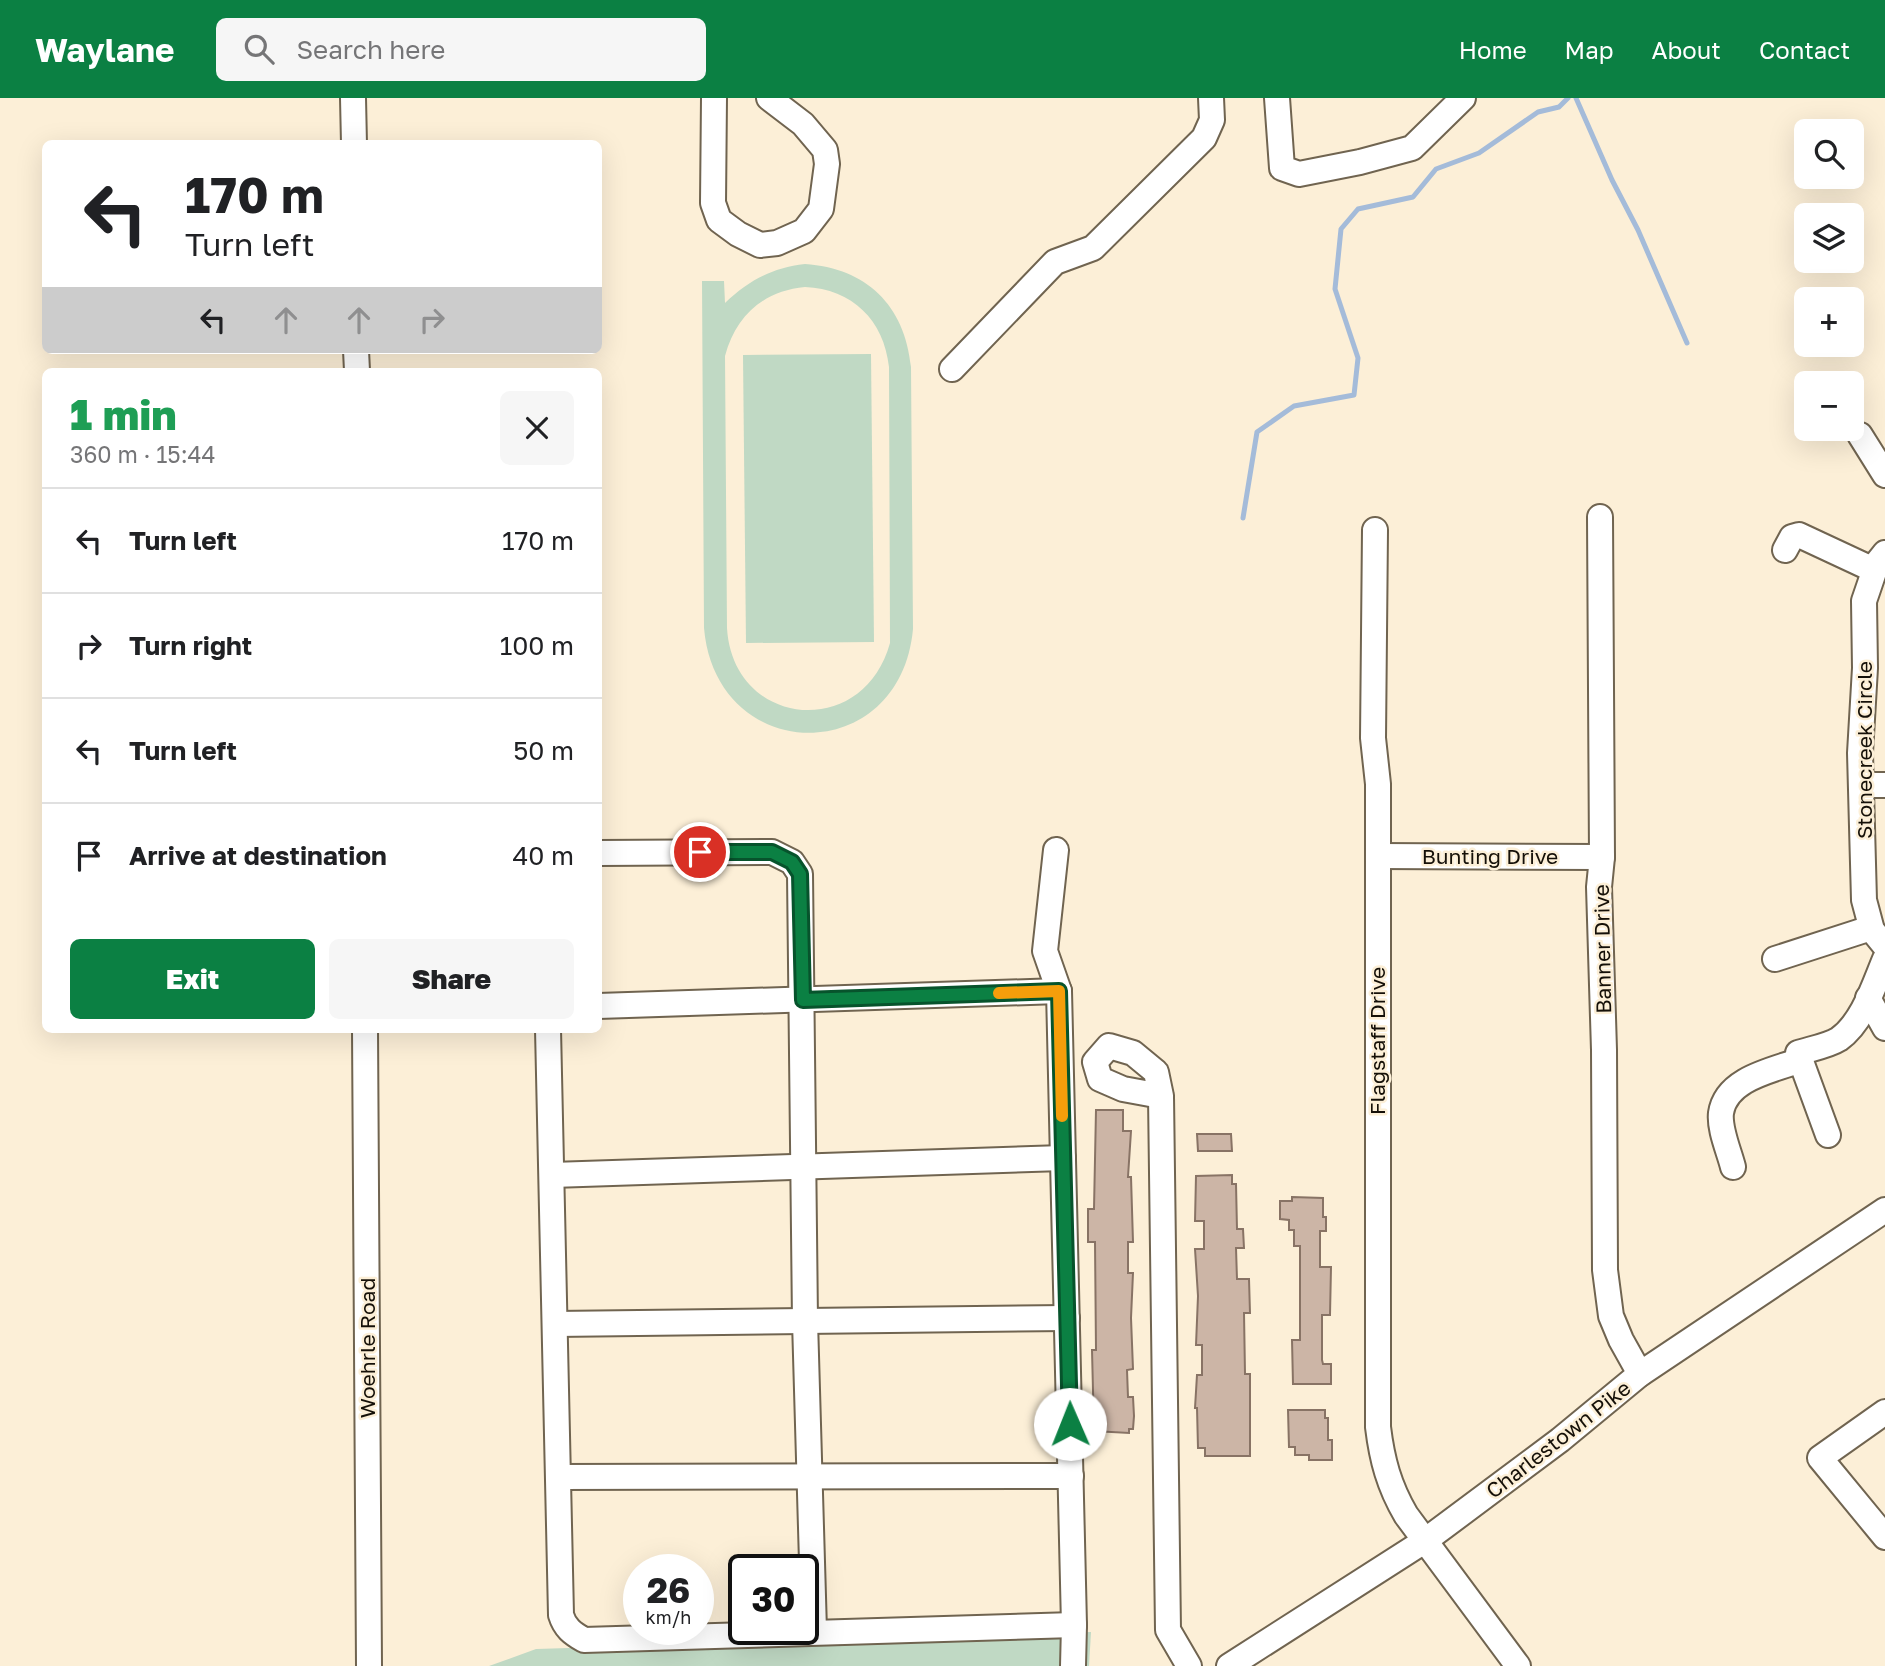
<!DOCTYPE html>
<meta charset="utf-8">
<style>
:root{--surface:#fff;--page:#f6f6f6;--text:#202124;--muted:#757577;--line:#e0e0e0;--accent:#0b8043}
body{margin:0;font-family:"Golos Text",sans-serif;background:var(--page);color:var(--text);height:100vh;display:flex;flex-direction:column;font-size:26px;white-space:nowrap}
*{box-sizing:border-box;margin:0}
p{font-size:23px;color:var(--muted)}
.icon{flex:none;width:38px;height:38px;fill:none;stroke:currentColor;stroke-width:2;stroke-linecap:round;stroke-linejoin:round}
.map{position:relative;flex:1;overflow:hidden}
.panel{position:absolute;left:42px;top:270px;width:560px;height:665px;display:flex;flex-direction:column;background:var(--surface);border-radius:10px;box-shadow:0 7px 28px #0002}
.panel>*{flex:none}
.hud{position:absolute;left:42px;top:42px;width:560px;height:214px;border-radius:10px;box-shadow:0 7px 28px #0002;background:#fff;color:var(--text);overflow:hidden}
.fabs{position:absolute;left:1794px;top:21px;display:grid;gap:14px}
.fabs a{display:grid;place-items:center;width:70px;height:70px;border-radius:10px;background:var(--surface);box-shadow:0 7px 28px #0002;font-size:35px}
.speed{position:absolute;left:623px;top:1456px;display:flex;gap:14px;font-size:35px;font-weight:700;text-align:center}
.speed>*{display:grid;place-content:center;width:91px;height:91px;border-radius:50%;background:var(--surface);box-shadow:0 7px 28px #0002;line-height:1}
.speed small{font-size:18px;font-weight:400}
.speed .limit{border:4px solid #111;border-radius:10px;background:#fff;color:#111}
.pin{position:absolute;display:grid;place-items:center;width:60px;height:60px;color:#fff;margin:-30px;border:4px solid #fff;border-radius:50%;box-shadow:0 2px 7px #0007}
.me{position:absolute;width:77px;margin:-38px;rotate:359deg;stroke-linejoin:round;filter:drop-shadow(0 0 5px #0008)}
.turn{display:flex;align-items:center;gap:24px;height:147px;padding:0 28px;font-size:32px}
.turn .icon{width:91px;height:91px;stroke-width:2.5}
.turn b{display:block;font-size:49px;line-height:60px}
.lanes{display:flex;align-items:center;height:66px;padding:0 28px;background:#0003;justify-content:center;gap:35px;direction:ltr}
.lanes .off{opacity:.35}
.round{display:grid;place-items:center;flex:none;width:74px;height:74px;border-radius:10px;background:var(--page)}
.overview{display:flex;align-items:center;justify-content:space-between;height:119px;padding:0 28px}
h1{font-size:42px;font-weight:800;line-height:52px;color:#1e9e55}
.primary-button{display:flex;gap:14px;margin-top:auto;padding:14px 28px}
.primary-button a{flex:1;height:80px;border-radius:10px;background:var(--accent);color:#fff;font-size:28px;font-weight:800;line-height:80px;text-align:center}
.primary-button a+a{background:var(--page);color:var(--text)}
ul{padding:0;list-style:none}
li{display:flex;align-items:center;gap:21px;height:105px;padding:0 28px;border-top:2px solid var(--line)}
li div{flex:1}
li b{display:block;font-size:26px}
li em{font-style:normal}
header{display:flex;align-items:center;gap:42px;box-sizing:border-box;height:98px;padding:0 35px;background:var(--accent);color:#fff}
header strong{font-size:33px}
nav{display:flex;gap:38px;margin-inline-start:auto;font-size:24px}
.search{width:490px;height:63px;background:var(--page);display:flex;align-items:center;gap:18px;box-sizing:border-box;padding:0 24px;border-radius:10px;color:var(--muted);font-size:26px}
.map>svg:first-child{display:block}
</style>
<header>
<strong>Waylane</strong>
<div class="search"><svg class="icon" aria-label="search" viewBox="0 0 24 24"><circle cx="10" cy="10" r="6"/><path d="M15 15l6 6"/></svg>Search here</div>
<nav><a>Home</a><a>Map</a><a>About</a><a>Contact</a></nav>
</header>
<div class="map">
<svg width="1885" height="1568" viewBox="0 0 1885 1568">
<rect width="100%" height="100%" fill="#fcefd7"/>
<g fill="#c0d9c4" fill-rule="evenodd">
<path d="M805 166C866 170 905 207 911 269L913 531C900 671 716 668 704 530L702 183H724L725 205C749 182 772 170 805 166ZM805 189C852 191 884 222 889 269L890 545C863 643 733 630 727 530L725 258C736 218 763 193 805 189Z"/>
<polygon points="871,256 874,544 746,545 743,257"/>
<polygon points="1091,1534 1089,1568 489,1568 536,1551"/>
</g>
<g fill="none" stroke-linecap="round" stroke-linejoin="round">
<g stroke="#a4bbd9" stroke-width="5">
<polyline points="1576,0 1612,82 1638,132 1687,245"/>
<polyline points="1243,420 1257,334 1294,308 1354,297 1358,260 1335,191 1341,131 1358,111 1413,99 1436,71 1479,55 1538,14 1559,9 1568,0"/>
</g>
</g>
<g fill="#ccb5a6" stroke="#887365" stroke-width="2">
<polygon points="1096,1012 1123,1012 1123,1033 1131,1033 1128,1079 1131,1079 1133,1144 1128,1144 1128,1175 1133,1175 1131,1220 1133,1271 1127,1272 1128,1299 1133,1299 1134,1318 1133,1331 1129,1331 1129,1335 1094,1333 1092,1252 1096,1252 1095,1144 1088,1144 1088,1111 1094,1111"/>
<polygon points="1197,1036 1231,1036 1232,1053 1198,1053"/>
<polygon points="1232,1077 1232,1086 1236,1086 1237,1131 1243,1131 1244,1150 1236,1150 1237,1181 1249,1181 1250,1215 1244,1215 1245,1276 1250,1276 1250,1358 1205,1358 1205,1350 1198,1350 1197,1310 1195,1310 1197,1277 1202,1277 1202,1247 1196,1247 1198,1198 1195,1151 1204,1151 1204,1123 1195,1123 1196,1078"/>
<polygon points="1292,1099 1323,1100 1323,1119 1326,1119 1326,1133 1320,1133 1320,1169 1331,1169 1330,1217 1322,1217 1322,1262 1323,1266 1331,1266 1331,1286 1293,1286 1292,1242 1300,1242 1300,1148 1294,1148 1294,1132 1289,1132 1289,1122 1280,1121 1280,1103 1292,1103"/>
<polygon points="1288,1312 1325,1312 1325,1320 1328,1320 1328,1342 1332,1342 1332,1362 1309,1362 1309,1357 1295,1357 1295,1349 1289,1349"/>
</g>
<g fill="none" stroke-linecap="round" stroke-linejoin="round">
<defs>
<g id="minor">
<polyline points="353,0 354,46"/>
<polyline points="714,0 713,105 719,122 738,136 760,147 777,145 804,133 821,111 827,66 825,52 803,26 769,0"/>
<polyline points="1277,0 1282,70 1299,76 1360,64 1412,50 1463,0"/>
<polyline points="356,252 357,273"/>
<polyline points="952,271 1055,164 1093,150 1204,40 1212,22 1211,0"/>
<polyline points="1860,337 1885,377"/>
<polyline points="1600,419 1602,759 1599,789 1604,952 1605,1172 1611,1218 1621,1242 1640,1276"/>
<path d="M1375 432 1373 640 1378 686V1329C1382 1362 1389 1388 1406 1417L1518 1568"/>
<polyline points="1785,452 1792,439 1799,437 1874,472"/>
<polyline points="1885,455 1877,465 1864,503 1865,570 1860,655 1864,802 1872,832 1885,848"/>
<polyline points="1862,687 1885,687"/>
<polyline points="1056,752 1045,853 1059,893 1074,1527 1073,1568"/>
<polyline points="598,755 772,754 792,764 800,776 805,1223 814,1533"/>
<polyline points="1378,758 1602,759"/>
<polyline points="1775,861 1871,830"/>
<polyline points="1868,900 1885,930"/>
<polyline points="598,908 1059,893"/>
<polyline points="365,931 369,1568"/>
<path d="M548 931 561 1517C565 1530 572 1535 584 1542L1074 1527"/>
<polyline points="1161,998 1123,991 1100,981 1095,964 1109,948 1133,955 1156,974 1161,998 1168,1532 1189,1568"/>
<path d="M1828 1037 1798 955C1810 951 1828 948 1839 941 1863 924 1874 887 1885 861"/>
<path d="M1733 1069C1729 1053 1719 1031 1721 1015 1726 980 1774 972 1801 962"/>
<polyline points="552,1077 1063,1060"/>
<polyline points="555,1226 1067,1220"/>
<polyline points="1885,1314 1820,1360 1885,1439"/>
<polyline points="558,1379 1071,1378"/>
<polyline points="1229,1568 1426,1442 1560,1342 1640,1276 1885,1112"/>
</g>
</defs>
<use href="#minor" stroke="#706450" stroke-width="28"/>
<use href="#minor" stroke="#fff" stroke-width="24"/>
</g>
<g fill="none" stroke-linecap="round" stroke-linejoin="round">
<defs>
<polyline id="route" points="700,754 772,754 792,764 800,776 803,902 1059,893 1070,1326"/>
</defs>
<use href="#route" stroke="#07532c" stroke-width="18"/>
<use href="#route" stroke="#0b8043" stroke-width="12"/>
<polyline stroke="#f59e0b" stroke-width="12" points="999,895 1059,893 1062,1018"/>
</g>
<g text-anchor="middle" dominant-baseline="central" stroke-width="5" stroke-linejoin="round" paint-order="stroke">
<g font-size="21" fill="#151008" stroke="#fcefd7">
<text transform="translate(1864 652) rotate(-90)">Stonecreek Circle</text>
<text x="1490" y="758">Bunting Drive</text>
<text transform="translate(1602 851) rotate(-91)">Banner Drive</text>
<text transform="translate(1377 943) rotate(-90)">Flagstaff Drive</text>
<text transform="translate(367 1250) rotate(-90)">Woehrle Road</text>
<text transform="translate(1558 1341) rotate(-38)">Charlestown Pike</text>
</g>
</g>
</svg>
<div class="fabs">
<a><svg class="icon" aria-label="search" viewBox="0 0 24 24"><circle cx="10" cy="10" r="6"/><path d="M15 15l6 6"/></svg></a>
<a><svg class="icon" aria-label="layers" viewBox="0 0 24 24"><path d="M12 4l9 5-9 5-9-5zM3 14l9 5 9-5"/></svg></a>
<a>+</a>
<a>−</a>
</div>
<div class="speed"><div>26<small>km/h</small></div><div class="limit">30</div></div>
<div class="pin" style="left:700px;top:754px;background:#d93025"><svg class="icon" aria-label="arrive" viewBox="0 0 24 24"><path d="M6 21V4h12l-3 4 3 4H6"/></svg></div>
<svg class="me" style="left:1070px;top:1326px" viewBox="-20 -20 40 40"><circle r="19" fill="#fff"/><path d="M0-13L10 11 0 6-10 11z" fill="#0b8043"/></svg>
<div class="hud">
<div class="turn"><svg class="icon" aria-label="left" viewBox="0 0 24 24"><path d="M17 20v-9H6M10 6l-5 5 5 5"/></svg><div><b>170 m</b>Turn left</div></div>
<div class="lanes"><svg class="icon" aria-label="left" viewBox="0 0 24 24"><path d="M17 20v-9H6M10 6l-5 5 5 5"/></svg><svg class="icon off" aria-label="ahead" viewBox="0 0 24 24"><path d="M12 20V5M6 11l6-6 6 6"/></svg><svg class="icon off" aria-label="ahead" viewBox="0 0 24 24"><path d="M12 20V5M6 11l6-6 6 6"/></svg><svg class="icon off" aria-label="right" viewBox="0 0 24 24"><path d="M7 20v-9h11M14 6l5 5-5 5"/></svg></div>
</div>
<section class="panel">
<div class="overview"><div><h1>1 min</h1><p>360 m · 15:44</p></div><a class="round"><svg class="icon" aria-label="close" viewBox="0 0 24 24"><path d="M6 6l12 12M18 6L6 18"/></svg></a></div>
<ul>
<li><svg class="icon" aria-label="left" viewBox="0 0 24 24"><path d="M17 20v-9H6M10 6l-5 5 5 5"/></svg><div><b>Turn left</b></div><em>170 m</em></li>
<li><svg class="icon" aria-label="right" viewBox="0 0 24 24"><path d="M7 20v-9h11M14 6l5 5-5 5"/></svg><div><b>Turn right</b></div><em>100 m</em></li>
<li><svg class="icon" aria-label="left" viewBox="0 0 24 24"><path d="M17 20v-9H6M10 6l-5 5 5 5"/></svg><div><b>Turn left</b></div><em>50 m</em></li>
<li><svg class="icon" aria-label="arrive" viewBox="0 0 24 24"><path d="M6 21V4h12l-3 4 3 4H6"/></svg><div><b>Arrive at destination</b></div><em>40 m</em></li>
</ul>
<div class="primary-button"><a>Exit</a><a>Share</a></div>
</section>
</div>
